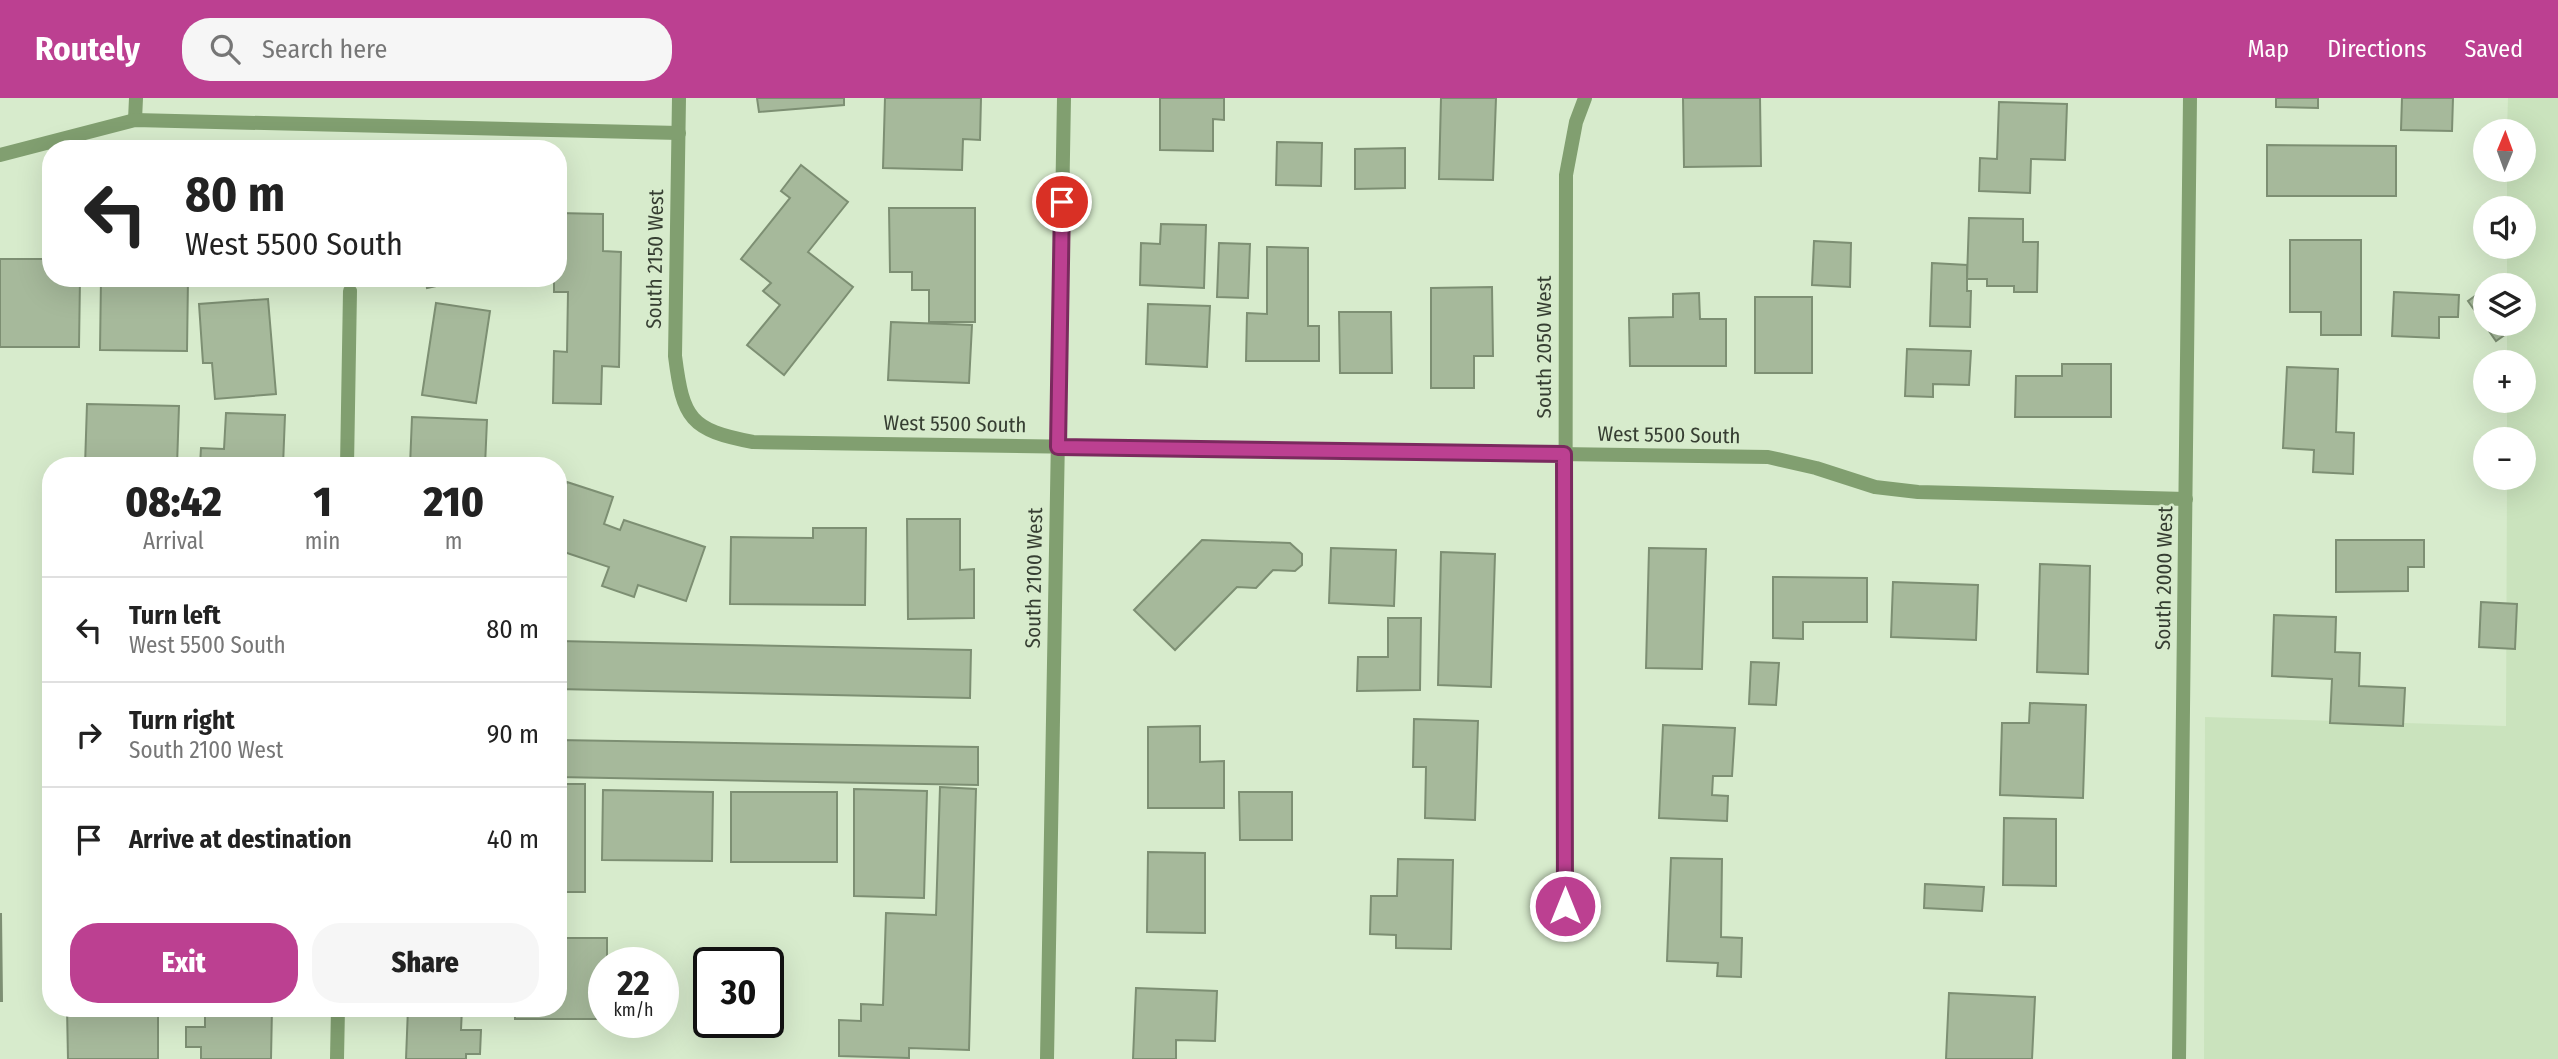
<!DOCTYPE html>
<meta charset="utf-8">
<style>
:root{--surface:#fff;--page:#f6f6f6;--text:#222;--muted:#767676;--line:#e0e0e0;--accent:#bc4091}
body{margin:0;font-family:"Fira Sans Condensed",sans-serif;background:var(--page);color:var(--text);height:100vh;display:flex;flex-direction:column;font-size:26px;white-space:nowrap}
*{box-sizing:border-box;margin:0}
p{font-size:23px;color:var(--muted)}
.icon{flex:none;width:38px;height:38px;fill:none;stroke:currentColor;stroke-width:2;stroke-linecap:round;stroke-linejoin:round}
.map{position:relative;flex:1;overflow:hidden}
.sheet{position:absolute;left:42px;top:359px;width:525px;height:560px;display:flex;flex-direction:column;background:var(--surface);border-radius:28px;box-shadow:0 7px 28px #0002}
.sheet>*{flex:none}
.top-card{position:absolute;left:42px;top:42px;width:525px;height:147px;border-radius:28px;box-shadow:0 7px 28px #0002;background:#fff;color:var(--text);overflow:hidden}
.needle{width:46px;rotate:1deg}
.tools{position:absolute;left:2473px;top:21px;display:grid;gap:14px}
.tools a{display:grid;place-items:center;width:63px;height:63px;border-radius:50%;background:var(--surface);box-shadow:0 7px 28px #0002;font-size:35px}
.speed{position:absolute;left:588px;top:849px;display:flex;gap:14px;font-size:35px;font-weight:700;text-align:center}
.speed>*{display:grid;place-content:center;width:91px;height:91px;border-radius:50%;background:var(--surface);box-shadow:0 7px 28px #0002;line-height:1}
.speed small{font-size:18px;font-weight:400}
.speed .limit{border:4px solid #111;border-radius:10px;background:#fff;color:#111}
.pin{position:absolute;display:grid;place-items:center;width:60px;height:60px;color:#fff;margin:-30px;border:4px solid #fff;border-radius:50%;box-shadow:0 2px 7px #0007}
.me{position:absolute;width:77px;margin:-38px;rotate:0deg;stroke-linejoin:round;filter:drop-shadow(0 0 5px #0008)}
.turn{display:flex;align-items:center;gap:24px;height:147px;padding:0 28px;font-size:32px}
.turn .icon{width:91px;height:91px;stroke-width:2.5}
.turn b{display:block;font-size:49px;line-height:60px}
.eta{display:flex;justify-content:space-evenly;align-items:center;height:119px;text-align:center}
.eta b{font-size:42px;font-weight:800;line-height:49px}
.cta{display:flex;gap:14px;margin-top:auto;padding:14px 28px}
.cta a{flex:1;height:80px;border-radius:28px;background:var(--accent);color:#fff;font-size:28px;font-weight:800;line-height:80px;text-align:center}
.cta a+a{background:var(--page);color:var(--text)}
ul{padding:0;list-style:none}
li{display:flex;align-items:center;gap:21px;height:105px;padding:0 28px;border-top:2px solid var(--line)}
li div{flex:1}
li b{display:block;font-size:26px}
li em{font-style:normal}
header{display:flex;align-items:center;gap:42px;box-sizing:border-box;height:98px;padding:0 35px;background:var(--accent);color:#fff}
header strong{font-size:33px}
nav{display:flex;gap:38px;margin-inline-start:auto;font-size:24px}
.search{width:490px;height:63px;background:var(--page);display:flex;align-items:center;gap:18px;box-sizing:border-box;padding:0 24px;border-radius:28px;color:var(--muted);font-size:26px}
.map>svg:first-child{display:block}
</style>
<header>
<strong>Routely</strong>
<div class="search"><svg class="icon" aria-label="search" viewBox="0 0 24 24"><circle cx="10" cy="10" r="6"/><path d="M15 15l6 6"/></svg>Search here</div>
<nav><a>Map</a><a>Directions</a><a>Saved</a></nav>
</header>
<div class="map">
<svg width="2558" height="961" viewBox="0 0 2558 961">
<rect width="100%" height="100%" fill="#d7ebcc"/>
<polygon fill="#cae3bd" points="2508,0 2558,0 2558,961 2204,961 2205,619 2506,628 2507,380 2524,380 2524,341 2507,341 2507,303 2524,303 2524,264 2507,264 2507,226 2524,226 2524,187 2507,187 2507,149 2524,149 2524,110 2507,110 2507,72 2524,72 2524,33 2507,33"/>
<g fill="#a6b99b" stroke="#7d8f73" stroke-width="2">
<polygon points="757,0 844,0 844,7 759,14"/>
<polygon points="885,0 981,0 980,42 963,41 962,72 883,70"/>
<polygon points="1160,0 1224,0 1224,22 1213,21 1213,53 1160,52"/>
<polygon points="1441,0 1496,0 1493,82 1439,81"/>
<polygon points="1683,0 1760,0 1761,68 1684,69"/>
<polygon points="2276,0 2318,0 2318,10 2276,9"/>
<polygon points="2402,0 2453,0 2452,33 2401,32"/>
<polygon points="1999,4 2067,6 2065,62 2031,61 2030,95 1979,93 1980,60 1997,61"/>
<polygon points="1277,44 1322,45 1321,88 1276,87"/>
<polygon points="2267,47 2396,48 2396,98 2267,98"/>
<polygon points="1405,50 1405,90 1355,91 1355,51"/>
<polygon points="801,67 848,104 808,154 853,189 784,277 747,247 780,207 763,193 771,185 741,161 790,100 781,93"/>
<polygon points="889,110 975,110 975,224 929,224 929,192 912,192 912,174 890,174"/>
<polygon points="558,115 603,116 603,153 621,154 619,269 602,268 601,306 553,305 554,253 567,254 568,194 554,194 554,180 558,180"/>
<polygon points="1969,120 2023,121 2023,144 2038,144 2037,194 2014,194 2014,188 1987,188 1987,181 1967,181"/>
<polygon points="1161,126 1206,127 1204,190 1140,187 1141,145 1160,146"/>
<polygon points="2290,142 2361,142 2361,237 2321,237 2321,214 2290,214"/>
<polygon points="1814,143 1851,145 1850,189 1812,187"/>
<polygon points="1219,145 1250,146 1248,200 1217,199"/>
<polygon points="1267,149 1308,150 1308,228 1319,228 1319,263 1246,263 1247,215 1267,216"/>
<polygon points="0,161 51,161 51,180 80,180 79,249 0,249"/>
<polygon points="1932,165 1967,167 1967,193 1971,193 1970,229 1930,228"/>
<polygon points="2504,178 2510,187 2490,187"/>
<polygon points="101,180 188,180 187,253 100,252"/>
<polygon points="238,180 275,180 273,187"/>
<polygon points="425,180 473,180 427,190"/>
<polygon points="1492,189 1493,258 1474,258 1474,290 1431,290 1431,190"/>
<polygon points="2485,191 2485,226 2520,226 2496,243 2468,203"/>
<polygon points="2394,194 2459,197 2458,219 2439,219 2439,240 2392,238"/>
<polygon points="1699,195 1700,221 1726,221 1726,268 1630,268 1629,220 1673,219 1673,196"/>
<rect x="1755" y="199" width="57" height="76"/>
<polygon points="268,201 276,296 215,301 212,265 203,265 199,206"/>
<polygon points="436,205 490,213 476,305 422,297"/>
<polygon points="1148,206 1210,208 1207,269 1146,266"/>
<polygon points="2524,206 2532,217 2524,223"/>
<polygon points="1339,214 1391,214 1392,275 1340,275"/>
<polygon points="891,224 972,227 969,285 888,282"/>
<polygon points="1907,251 1971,253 1969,287 1933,286 1933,299 1905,298"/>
<polygon points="2062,266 2111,266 2111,319 2015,319 2016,278 2062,278"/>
<polygon points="2287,269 2338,271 2336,334 2354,335 2353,376 2313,374 2314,352 2283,350"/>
<polygon points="87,306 179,308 177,368 85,368"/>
<polygon points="226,315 285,317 283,368 200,368 201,350 224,351"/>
<polygon points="412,319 487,322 485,368 410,368"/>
<polygon points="567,384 613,399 604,426 620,432 624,422 705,449 686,503 638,487 634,499 602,488 609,469 558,452 558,410"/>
<polygon points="907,421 960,421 960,472 974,471 974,520 908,521"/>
<polygon points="813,430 866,430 865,507 730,506 731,439 813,440"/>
<polygon points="1202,442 1290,445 1302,456 1302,467 1295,473 1273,472 1256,490 1237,489 1175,552 1134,512"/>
<polygon points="2336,442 2424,442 2424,469 2408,469 2408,493 2336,494"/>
<polygon points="1331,450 1396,452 1394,508 1329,505"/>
<polygon points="1649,450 1706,451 1702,571 1646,570"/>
<polygon points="1441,454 1495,456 1491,589 1438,587"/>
<polygon points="2040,466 2090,468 2088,576 2037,574"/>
<polygon points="1773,479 1867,480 1867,524 1803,524 1803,541 1773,540"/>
<polygon points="1893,484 1978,487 1976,542 1891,539"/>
<polygon points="2481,504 2517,506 2515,551 2479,549"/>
<polygon points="2274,517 2336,519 2335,554 2360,555 2359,588 2405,590 2403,628 2330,625 2332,581 2272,578"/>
<polygon points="1388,520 1421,520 1420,592 1357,593 1358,559 1388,559"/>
<polygon points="558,543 971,552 970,600 558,591"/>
<polygon points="1751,564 1779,565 1776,607 1749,606"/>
<polygon points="2030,605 2086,607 2083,700 2000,697 2002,625 2029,625"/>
<polygon points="1414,621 1478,623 1475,722 1425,720 1426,669 1413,669"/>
<polygon points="1663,627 1735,630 1732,678 1713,678 1712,697 1728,698 1727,723 1659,720"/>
<polygon points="1200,628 1200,664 1224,663 1224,710 1148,710 1148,629"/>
<polygon points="558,642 978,649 978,687 558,679"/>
<rect x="558" y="686" width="27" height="108"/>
<polygon points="940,689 976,691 969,952 909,950 909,960 839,958 839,922 861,923 861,906 883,907 886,815 936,817"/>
<polygon points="854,691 927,693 924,800 854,798"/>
<polygon points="603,692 713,694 712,763 602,762"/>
<rect x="731" y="694" width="106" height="70"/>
<polygon points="1239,694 1292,694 1292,742 1240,742"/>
<polygon points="2004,720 2056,721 2056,788 2003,787"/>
<polygon points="1148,754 1205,755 1205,835 1147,834"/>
<polygon points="1671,760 1722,761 1721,839 1742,840 1741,879 1717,878 1718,865 1667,863"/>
<polygon points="1398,761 1453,762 1451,851 1396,850 1396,837 1370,836 1371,798 1397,798"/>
<polygon points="1925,786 1984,789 1982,813 1924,810"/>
<polygon points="0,816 1,816 2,903 0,903"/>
<polygon points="558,840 607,840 607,864 604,864 604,921 515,921 515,910 558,910"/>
<polygon points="1136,890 1217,893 1215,943 1176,942 1176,961 1133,961"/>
<polygon points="1949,895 2035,899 2032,961 1946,961"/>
<polygon points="67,910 158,910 158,961 68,961"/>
<polygon points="205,910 272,910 271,961 201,961 201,949 186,949 186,929 205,929"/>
<polygon points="408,910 462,910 461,932 481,932 480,956 466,956 466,961 406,961"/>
</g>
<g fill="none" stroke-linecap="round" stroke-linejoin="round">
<g stroke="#819f70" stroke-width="14">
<path d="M679 0 675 258C683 321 690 332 753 344L1768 359 1816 370 1875 389 1918 394 2186 401"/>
<polyline points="135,22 136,0"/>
<polyline points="0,57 135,22 679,35"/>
<polyline points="347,368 350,193"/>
<polyline points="1565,836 1566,77 1576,24 1585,0"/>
<polyline points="337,961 338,910"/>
<polyline points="2179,961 2190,0"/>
</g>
<polyline stroke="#819f70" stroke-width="14" points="1047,961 1064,0"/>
</g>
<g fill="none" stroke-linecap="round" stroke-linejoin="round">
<defs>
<polyline id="route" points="1062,104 1058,349 1564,356 1565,808"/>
</defs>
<use href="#route" stroke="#7a2a5e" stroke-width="18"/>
<use href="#route" stroke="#bc4091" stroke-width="12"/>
</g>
<g text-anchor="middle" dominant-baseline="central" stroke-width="5" stroke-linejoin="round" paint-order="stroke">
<g font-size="21" fill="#363e32" stroke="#d7ebcc">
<text transform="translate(655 161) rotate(-89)">South 2150 West</text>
<text transform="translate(1544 249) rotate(-90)">South 2050 West</text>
<text transform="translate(955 326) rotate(1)">West 5500 South</text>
<text transform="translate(1669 337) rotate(1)">West 5500 South</text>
<text transform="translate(1034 480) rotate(-89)">South 2100 West</text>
<text transform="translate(2164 480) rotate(-89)">South 2000 West</text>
</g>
</g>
</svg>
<div class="tools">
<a><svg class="needle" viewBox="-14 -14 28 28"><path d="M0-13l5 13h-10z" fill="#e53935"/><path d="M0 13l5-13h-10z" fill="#767676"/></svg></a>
<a><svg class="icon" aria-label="sound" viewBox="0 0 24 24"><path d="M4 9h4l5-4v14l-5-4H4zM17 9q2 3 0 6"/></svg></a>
<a><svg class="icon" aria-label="layers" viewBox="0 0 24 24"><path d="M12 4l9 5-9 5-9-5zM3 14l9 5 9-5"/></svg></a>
<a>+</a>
<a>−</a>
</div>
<div class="speed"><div>22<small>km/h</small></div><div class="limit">30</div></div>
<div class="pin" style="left:1062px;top:104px;background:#d93025"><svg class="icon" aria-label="arrive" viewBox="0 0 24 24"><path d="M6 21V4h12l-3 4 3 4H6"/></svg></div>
<svg class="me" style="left:1565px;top:808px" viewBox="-20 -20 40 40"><circle r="17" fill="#bc4091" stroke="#fff" stroke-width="3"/><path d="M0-11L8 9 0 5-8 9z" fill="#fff"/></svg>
<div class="top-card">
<div class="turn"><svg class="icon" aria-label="left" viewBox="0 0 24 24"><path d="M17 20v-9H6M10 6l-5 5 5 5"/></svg><div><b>80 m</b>West 5500 South</div></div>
</div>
<section class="sheet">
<div class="eta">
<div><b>08:42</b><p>Arrival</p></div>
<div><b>1</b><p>min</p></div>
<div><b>210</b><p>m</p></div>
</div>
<ul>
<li><svg class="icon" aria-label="left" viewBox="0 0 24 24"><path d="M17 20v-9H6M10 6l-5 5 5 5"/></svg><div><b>Turn left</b><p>West 5500 South</p></div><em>80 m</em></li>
<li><svg class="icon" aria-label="right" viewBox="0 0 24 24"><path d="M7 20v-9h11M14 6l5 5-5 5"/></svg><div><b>Turn right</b><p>South 2100 West</p></div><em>90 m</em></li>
<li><svg class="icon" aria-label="arrive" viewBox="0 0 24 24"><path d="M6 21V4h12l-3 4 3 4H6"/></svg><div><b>Arrive at destination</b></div><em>40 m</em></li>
</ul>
<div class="cta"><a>Exit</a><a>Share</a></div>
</section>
</div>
